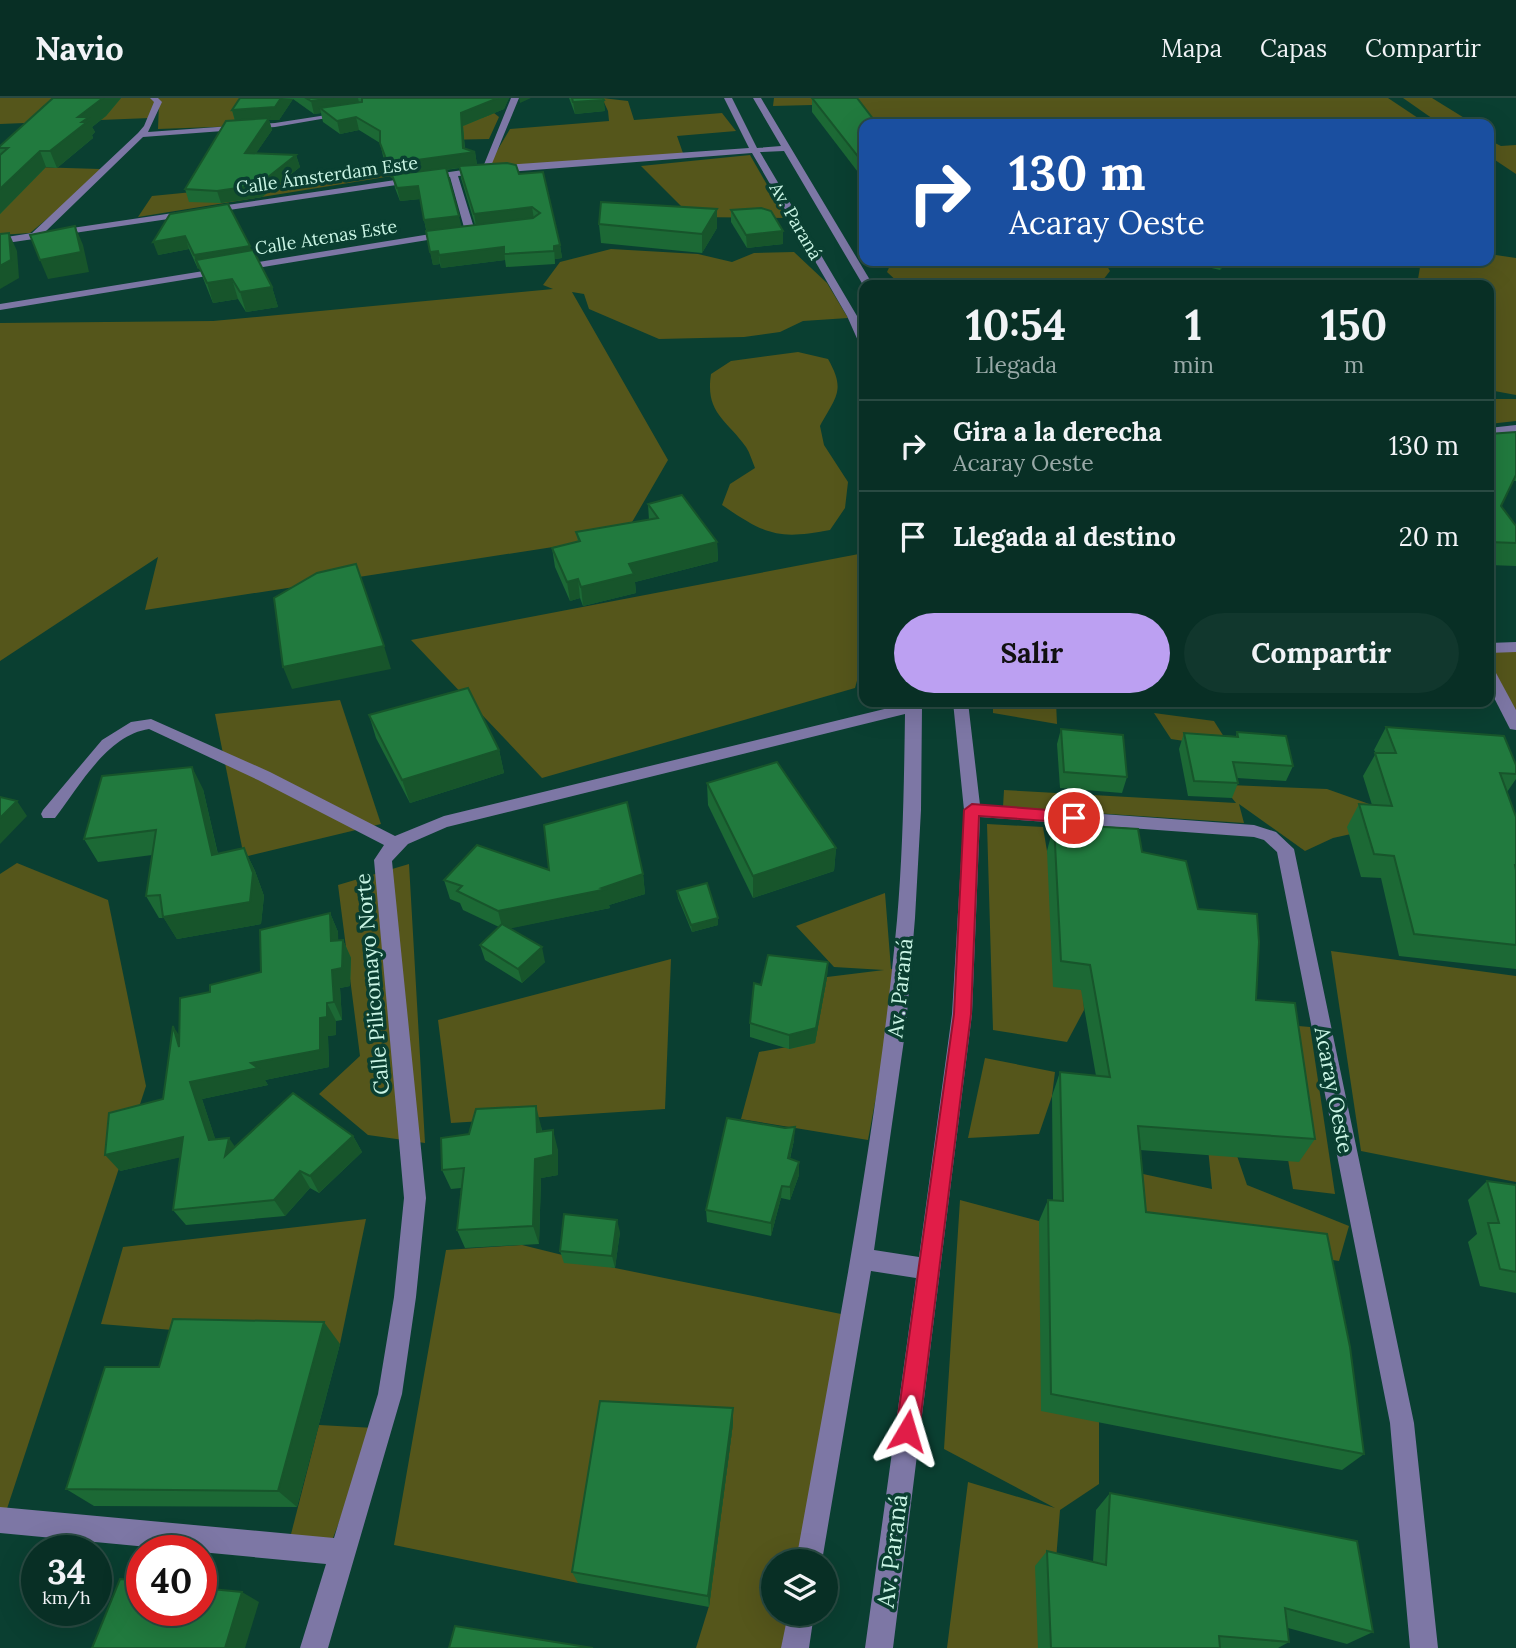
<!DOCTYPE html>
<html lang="es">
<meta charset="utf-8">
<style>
:root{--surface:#082f25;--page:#11372d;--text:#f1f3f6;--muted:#98a9a7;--line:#294a42;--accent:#bca0f2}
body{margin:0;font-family:Lora,serif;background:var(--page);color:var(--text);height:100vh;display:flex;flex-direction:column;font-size:26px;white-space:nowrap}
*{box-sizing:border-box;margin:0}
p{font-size:23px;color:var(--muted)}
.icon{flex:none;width:38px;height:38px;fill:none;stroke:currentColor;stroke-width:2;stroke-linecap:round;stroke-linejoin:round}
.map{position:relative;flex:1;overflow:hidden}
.drawer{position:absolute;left:859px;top:182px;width:635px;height:427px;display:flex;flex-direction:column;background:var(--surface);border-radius:14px;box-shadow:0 7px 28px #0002,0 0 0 2px var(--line)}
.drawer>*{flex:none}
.top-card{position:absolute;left:859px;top:21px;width:635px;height:147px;border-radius:14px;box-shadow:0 7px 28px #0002,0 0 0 2px var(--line);background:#1a4fa0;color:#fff;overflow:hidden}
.fabs{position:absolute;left:761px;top:1451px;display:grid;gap:14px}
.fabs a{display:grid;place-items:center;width:77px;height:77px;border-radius:50%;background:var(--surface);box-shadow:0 7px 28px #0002,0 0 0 2px var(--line);font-size:35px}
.speed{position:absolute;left:21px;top:1437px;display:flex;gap:14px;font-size:35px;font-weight:700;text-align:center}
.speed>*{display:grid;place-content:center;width:91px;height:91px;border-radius:50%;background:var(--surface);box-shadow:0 7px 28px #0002,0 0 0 2px var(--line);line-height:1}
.speed small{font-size:18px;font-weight:400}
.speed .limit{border:10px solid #d22;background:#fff;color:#111}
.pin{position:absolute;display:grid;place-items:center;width:60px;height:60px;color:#fff;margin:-30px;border:4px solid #fff;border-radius:50%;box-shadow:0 2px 7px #0007}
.me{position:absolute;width:77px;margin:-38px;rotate:7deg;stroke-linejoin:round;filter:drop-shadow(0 0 5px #0008)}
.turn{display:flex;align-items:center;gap:24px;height:147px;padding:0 35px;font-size:32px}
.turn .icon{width:91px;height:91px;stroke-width:2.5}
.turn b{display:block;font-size:49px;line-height:60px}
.eta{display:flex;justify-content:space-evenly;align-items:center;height:119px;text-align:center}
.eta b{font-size:42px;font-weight:700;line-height:49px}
.cta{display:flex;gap:14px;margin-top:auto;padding:14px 35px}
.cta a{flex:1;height:80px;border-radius:42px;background:var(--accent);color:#111;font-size:28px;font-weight:700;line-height:80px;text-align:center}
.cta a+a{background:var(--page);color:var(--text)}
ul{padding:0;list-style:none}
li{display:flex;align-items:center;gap:21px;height:91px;padding:0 35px;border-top:2px solid var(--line)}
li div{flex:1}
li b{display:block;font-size:26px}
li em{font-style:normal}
header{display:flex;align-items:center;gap:42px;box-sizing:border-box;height:98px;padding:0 35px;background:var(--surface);border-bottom:2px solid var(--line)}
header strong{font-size:33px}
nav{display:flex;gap:38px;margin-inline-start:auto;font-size:24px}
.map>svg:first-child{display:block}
</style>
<header>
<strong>Navio</strong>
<nav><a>Mapa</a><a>Capas</a><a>Compartir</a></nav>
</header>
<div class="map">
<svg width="1516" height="1550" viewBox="0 0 1516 1550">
<rect width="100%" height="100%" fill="#0a3f31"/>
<g fill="#55561b">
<polygon points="0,0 61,0 43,8 36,16 109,0 257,0 249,19 273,27 158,31 159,4 150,20 0,26"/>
<polygon points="602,0 628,3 634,22 722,15 736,33 677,38 684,58 488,68 510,31 609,23 608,13"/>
<polygon points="774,0 1388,0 1427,26 865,26 852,6 773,8"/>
<polygon points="1403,0 1432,0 1466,21 1436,23"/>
<polygon points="494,15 499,19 489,41 443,42 389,19 482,20"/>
<polygon points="1489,42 1501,48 1516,47 1516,76 1489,58"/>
<polygon points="750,57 786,120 692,119 641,68"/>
<polygon points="0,68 100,71 94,82 30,135 0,137"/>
<polygon points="351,70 364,70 361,76 389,72 398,77 138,119 152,98 304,83 342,82"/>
<polygon points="611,151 698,156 732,164 754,155 794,154 827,185 848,220 803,223 780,234 744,239 659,241 589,211 584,196 572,194 668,362 624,438 145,512 158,459 0,563 0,225 213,223 553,191 543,187 560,164"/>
<polygon points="1489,156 1516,160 1516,297 1489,292 1489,187 1417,187 1421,163 1489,163"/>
<polygon points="892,163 1104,163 1110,173 1099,187 901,187 887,174"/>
<path d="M798 254 828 261C846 293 836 298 820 328L824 347 848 384 845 410 830 432C778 442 766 437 722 407L730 386 755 370C752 363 750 355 746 349 726 321 705 315 711 276L731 263Z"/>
<polygon points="1489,301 1516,301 1516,323 1489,326"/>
<polygon points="864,455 864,557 855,590 542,680 411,542"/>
<polygon points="1516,553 1516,617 1489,566 1489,554"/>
<polygon points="340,602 381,726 244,759 215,616"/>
<polygon points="993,604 1056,604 1057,626 993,615"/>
<polygon points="1154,615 1214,623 1231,650 1171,641"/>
<polygon points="1229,687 1327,691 1372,707 1378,730 1333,740 1305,753 1239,706 1244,725 1003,709 1004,692 1236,705 1232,700"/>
<polygon points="987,726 1043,729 1047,753 1083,892 1084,912 1067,944 993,932"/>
<polygon points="17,765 108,802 146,988 0,1432 0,776"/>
<polygon points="409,766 425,1045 368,1037 319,996 360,958 338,787"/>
<polygon points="885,795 891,871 900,870 868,1042 741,1021 759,954 815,944 827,879 884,872 834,869 796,828"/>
<polygon points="1331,853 1516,878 1516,1084 1361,1053"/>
<polygon points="671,861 665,1011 451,1025 438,922"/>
<polygon points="1265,925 1310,929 1335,1096 1293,1091"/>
<polygon points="985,960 1055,974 1052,998 1039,1036 968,1040"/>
<polygon points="1208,1050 1235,1052 1247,1087 1349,1128 1339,1163 1088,1122 1134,1074 1212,1091"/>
<polygon points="960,1102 1039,1123 1099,1324 1099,1386 1060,1412 1049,1550 947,1550 968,1384 1055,1410 944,1351"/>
<polygon points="366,1121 340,1246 101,1226 123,1149"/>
<polygon points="522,1147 615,1170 846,1217 803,1463 774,1463 774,1516 794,1516 788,1550 696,1550 709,1508 733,1325 605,1318 578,1485 394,1447 446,1152"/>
<polygon points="319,1327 375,1330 325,1461 290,1440"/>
</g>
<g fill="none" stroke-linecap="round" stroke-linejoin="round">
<g fill="#7d77a5" fill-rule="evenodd">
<polygon points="150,0 158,0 162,4 148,34 275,25 346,14 350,16 275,29 143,39 45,134 483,69 511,0 519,0 491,68 749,50 724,0 732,0 757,50 781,48 753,0 761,0 873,187 864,189 863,187 784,53 760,54 857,218 864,234 864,248 859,245 847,218 752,55 458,78 475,133 470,136 465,133 450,79 0,146 0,140 32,135 138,35 144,28 154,4"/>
<polygon points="449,133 454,136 452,138 0,212 0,206"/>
<polygon points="1516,327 1516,335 1489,338 1489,330"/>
<polygon points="1516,544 1516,554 1489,555 1489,545"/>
<polygon points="1489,570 1496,575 1516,612 1516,632 1510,631 1489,590"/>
<path d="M906 604H920L922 609 921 712 915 820 906 928 874 1152 919 1159 952 916 964 712 953 604H968L980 707 1254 727 1276 734 1294 751 1414 1325 1438 1550H1410L1390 1325 1277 754 1264 742 1254 739 980 719 972 916 893 1550H865L916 1180 871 1173 822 1463H796C834 1250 877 1038 897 822 903 754 904 685 905 616L447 729 408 746 392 763 426 1100 416 1199 402 1296 328 1550H300L326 1466 0 1435V1409L334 1440 378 1296 394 1199 404 1100 374 762 384 747 258 682 149 631C107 637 79 689 55 720H43L41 716 43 712 102 642 131 624 151 621 270 674 395 738 444 718 905 606Z"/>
<polygon points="788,1516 814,1516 809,1550 781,1550"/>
</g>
</g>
<g fill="#1c6935" fill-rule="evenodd">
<polygon points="53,0 121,0 106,18 92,29 95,34 92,37 93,40 57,70 46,69 0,116 0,48"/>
<path d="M240 0H509L504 11 463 28 465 51 475 54 477 67 519 76 560 147 562 160 555 161V166L506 169 505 162 441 170 440 166 433 167 420 101 400 103 395 90 393 80H391L383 58 380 45 359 32 340 36 323 24 321 15 314 16 293 1 279 22H269L272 32 256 55 296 57 300 69 262 99 221 105 189 104 185 91 235 23 232 12ZM460 70 461 80 475 127 461 128 446 72Z"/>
<polygon points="569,0 603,0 605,13 575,16"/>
<polygon points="812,0 864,26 864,82 812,14"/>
<polygon points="717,111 717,130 702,155 601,145 599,126"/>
<polygon points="731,112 783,146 747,150 731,124"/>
<polygon points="170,116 251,153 272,189 278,209 246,214 238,201 213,205 199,170 198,171 189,151 158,157"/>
<polygon points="1182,163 1228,163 1220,172"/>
<polygon points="1516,334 1516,383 1513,383 1501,408 1516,428 1516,468 1489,467 1489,336"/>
<polygon points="648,406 717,444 718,463 635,484 636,495 583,508 580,500 570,503 555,469 552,450 578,444 576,434 649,422"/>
<polygon points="369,617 499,652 504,675 410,705 376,640"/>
<polygon points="1386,629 1516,667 1516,681 1507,694 1516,719 1516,871 1399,858 1381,780 1361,779 1347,729 1359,706 1372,707 1363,678 1376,655 1374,652"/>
<polygon points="1061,631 1127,679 1122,695 1060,690 1057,646"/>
<polygon points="1237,634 1293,668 1286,683 1237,680 1238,685 1232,700 1188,698 1179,651 1184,635 1236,638"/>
<polygon points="707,685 836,750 834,773 753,800 708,707"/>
<polygon points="203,691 218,756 244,750 255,773 264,798 261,826 177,841 164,820 159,820 146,798 152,757 98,764 84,741"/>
<polygon points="1054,726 1142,754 1198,811 1256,902 1315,1041 1299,1064 1140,1052 1146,1114 1364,1356 1342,1372 1041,1313 1039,1123 1048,1102 1053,1102 1052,998 1060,974 1096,978 1081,892 1053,889 1047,753"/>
<polygon points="549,772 643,776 645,796 609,807 610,810 510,830 545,864 522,885 485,862 480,847 499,829 463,812 460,805 450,801 444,782"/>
<polygon points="677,793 718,827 692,834 678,800"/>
<polygon points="330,815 338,834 338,842 343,842 351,860 350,888 340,890 342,922 336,923 336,937 328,938 329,969 265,982 268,987 202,1001 215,1041 235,1049 353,1038 362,1054 319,1095 310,1090 285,1118 186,1127 173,1112 180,1059 120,1073 163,1001 179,938 210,894 261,874"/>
<polygon points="828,864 827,879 815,945 789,951 750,939 750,925"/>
<polygon points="541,1028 542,1033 558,1052 558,1077 541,1080 539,1146 465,1150 457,1132 461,1090 451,1091 442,1072"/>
<polygon points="794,1042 790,1061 799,1077 790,1102 781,1100 771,1138 707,1124 706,1112"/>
<polygon points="1487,1083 1516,1087 1516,1195 1480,1188 1468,1144 1477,1136 1468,1102"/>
<polygon points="620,1134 615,1170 564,1165 560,1153"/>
<polygon points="340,1246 297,1409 94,1408 66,1391 159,1269"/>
<polygon points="733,1325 709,1509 578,1485 572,1474"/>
<polygon points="1110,1395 1373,1534 1347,1546 1288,1530 1289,1544 1278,1550 1038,1550 1035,1468 1047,1453 1093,1464 1096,1412"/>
</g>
<g fill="#17552b">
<polygon points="103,0 121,0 106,18 92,29 95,34 92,37 93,40 57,70 50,53 78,19"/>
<polygon points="281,0 293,1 279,22 269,22 272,32 248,67 232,12"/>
<polygon points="333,0 358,0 360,9 320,10 321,15 314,16 311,3"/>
<polygon points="498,0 509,0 504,11 463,28 465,55 475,54 477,67 391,80 388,66 461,15"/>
<polygon points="519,0 531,0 520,5"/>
<polygon points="604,2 605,13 575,16 573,4"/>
<polygon points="356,19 359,32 340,36 337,23"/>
<polygon points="40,53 46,69 0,116 0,91"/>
<polygon points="296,57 300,69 262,99 221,105 217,93"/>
<polygon points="418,88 421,101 400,103 397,90"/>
<polygon points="532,109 534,121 476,128 474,116"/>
<polygon points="717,111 717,130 702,155 702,136"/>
<polygon points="459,118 462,131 427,135 424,122"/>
<polygon points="75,128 83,147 89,174 48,181 40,162"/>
<polygon points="783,133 783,146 747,150 746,137"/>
<polygon points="9,135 17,153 19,180 0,191 0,168"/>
<polygon points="185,138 189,151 158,157 153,144"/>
<polygon points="560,147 562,160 555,161 555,166 554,148"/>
<polygon points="250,148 254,161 196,162 199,170 198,171 194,157"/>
<polygon points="504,149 505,162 441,170 439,157"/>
<polygon points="438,153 440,166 433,167 430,154"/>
<polygon points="1223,163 1228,163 1220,172"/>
<polygon points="232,181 238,201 213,205 207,185"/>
<polygon points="272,189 278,209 246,214 240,194"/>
<polygon points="717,444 718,463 635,484 636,495 583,508 581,489 629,466"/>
<polygon points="578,481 580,500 570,503 567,484"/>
<polygon points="384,548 391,571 292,591 283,569"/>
<polygon points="499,652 504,675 410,705 402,682"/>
<polygon points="192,669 203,691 223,779 212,757"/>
<polygon points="17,703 27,718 0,746 0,720"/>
<polygon points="244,750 255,773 264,798 261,826 177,841 163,819"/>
<polygon points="836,750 834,773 753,800 753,778"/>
<polygon points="643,776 645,796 609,807 610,810 503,832 498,813 602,790"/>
<polygon points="330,815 338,834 339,862 331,843"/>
<polygon points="718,820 718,827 692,834 691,827"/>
<polygon points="343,842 351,860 350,888 340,890 342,922 334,904 332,872"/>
<polygon points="542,849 545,864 522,885 518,871"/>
<polygon points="828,864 827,879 815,945 789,951 789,937"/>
<polygon points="327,905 336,923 336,937 328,938 329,969 265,982 268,987 202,1001 221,1058 209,1042 190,984 251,965 320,920"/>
<polygon points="173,928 185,946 179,949"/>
<polygon points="536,1008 541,1028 543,1054 537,1034"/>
<polygon points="795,1029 794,1042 787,1073 788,1060"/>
<polygon points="553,1032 558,1052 558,1077 541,1080 539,1146 533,1128 535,1061"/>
<polygon points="353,1038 362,1054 319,1095 310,1078"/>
<polygon points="183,1039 195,1056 120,1073 105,1057"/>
<polygon points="229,1040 240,1056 225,1058"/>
<polygon points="799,1064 799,1077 790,1102 790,1089"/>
<polygon points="300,1073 310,1090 285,1118 274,1102"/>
<polygon points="782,1088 781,1100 771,1138 771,1125"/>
<polygon points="617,1122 620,1134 615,1170 612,1158"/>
<polygon points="324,1224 340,1246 297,1409 278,1393"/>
<polygon points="733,1310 733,1325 709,1509 708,1498"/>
<polygon points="242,1494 259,1504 245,1550 225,1550"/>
</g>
<g fill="#217a3e" stroke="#17552b" stroke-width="2">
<polygon points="53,0 103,0 78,19 89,19 82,24 87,24 50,53 40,53 0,91 0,57 8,50 0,50 0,48"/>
<polygon points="240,0 281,0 275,9 232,12"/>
<polygon points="306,0 333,0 311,3"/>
<polygon points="362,0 498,0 461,15 463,50 475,54 388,66 380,45 380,33 356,19 337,23 320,10 362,4"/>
<polygon points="572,0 603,0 604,2 573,4"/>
<polygon points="812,0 857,0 877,26 864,26 864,66"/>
<polygon points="269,20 245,55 296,57 258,87 217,93 185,91 226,23"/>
<polygon points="507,65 516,67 519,76 543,74 560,147 554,148 554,153 504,156 504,149 439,157 438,153 430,154 426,133 533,120 540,115 532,109 474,116 459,68"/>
<polygon points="446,70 459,118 424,122 418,88 397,90 392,77"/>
<polygon points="601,104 717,111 702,136 599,126"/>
<polygon points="228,106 250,148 194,157 185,138 153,144 170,116"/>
<polygon points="761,110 771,113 783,133 746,137 731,112"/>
<polygon points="75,128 81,154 40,162 30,137"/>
<polygon points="9,135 11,162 0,168 0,136"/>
<polygon points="253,152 272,189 240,194 232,181 207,185 196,162"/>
<polygon points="1516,334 1516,377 1501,408 1516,428 1516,445 1489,444 1489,336"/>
<polygon points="682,397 717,444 629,466 634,476 581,489 578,481 567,484 552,450 580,443 576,434 658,420 648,406"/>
<polygon points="356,466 384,548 283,569 274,500 317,475"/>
<polygon points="468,590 499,652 402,682 369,617"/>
<polygon points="1386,629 1504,638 1516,667 1516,676 1500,675 1516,719 1516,767 1515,767 1516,772 1516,847 1414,836 1394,758 1374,756 1359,706 1392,708 1375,655 1396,655"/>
<polygon points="1061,631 1123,637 1127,679 1064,674"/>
<polygon points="1237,634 1286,638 1293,668 1233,664 1238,685 1194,683 1184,635 1238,639"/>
<polygon points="777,664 836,750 753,778 707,685"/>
<polygon points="192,669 212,757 244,750 253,775 250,804 163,819 160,797 146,798 156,732 84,741 102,678"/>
<polygon points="0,699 17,703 0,720"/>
<polygon points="627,704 643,776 602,790 607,791 498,813 457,793 462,788 444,782 477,747 549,772 544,727"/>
<polygon points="1054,726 1138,731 1142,754 1186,763 1198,811 1257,816 1259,844 1256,902 1295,905 1315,1041 1138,1028 1146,1114 1327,1136 1350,1249 1364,1356 1051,1296 1048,1102 1063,1103 1060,974 1110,979 1090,867 1061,863"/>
<polygon points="707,785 718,820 691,827 677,793"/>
<polygon points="330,815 331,843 343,842 342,870 332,872 334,904 327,905 327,919 320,920 320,952 251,965 258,970 190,984 209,1042 229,1040 225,1058 293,995 353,1038 310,1078 300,1073 274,1102 173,1112 183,1039 105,1057 109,1015 163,1001 173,928 179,949 180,900 210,894 210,887 261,874 260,832"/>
<polygon points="502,826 542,849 518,871 480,847"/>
<polygon points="768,857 828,864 816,930 789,937 750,925 754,885 761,887"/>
<polygon points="536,1008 537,1034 553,1032 553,1057 535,1061 533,1128 457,1132 464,1070 442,1072 441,1040 469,1036 476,1011"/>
<polygon points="727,1020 785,1030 795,1029 788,1060 799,1064 790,1089 782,1088 771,1125 706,1112"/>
<polygon points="1487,1083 1516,1087 1516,1174 1500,1171 1488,1125 1499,1125"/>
<polygon points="564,1116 617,1122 612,1158 560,1153"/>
<polygon points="173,1221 324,1224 278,1393 66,1391 105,1269 159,1269"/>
<polygon points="600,1303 733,1310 708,1498 572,1474"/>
<polygon points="1110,1395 1357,1443 1373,1534 1285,1510 1289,1544 1219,1538 1220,1550 1051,1550 1047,1453 1106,1467"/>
<polygon points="120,1481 142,1483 142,1512 201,1512 201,1490 242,1494 225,1550 92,1550"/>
<polygon points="455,1528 593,1550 449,1550"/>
</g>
<polygon fill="#e11d48" stroke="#92132f" stroke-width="2" points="972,706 1074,714 1082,720 1074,725 979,718 971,916 919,1333 915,1341 907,1345 899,1341 896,1333 954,916 964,712"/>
<g text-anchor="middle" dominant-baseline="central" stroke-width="7" stroke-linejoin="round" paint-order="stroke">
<g font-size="18" fill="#caf5e5" stroke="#0a3f31">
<text transform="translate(327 77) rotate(-8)">Calle Ámsterdam Este</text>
<text transform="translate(796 123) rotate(60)">Av. Paraná</text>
<text transform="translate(326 139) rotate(-9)">Calle Atenas Este</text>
</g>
<g font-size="21" fill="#caf5e5" stroke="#0a3f31">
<text transform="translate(372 886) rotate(-95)">Calle Pilicomayo Norte</text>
<text transform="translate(900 890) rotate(-84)">Av. Paraná</text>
<text transform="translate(1334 992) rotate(79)">Acaray Oeste</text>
</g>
<g font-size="24" fill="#caf5e5" stroke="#0a3f31">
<text transform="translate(892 1453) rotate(-83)">Av. Paraná</text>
</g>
</g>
</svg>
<div class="fabs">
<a><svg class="icon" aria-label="layers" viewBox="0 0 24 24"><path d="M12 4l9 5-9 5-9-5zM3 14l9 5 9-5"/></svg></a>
</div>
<div class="speed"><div>34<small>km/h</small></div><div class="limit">40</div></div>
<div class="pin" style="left:1074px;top:720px;background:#d93025"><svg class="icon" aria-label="arrive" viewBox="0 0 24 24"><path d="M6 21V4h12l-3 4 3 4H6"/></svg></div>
<svg class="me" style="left:907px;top:1333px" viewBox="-20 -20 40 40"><path d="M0-17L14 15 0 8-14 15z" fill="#e11d48" stroke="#fff" stroke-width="4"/></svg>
<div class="top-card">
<div class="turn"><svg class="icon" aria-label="right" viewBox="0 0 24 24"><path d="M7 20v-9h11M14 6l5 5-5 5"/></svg><div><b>130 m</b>Acaray Oeste</div></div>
</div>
<section class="drawer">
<div class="eta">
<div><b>10:54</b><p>Llegada</p></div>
<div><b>1</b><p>min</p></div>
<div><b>150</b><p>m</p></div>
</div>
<ul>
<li><svg class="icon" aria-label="right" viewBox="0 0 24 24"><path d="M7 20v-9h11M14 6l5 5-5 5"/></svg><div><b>Gira a la derecha</b><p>Acaray Oeste</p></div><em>130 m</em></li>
<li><svg class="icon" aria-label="arrive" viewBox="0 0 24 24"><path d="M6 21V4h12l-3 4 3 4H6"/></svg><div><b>Llegada al destino</b></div><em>20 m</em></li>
</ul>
<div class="cta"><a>Salir</a><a>Compartir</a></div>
</section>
</div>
